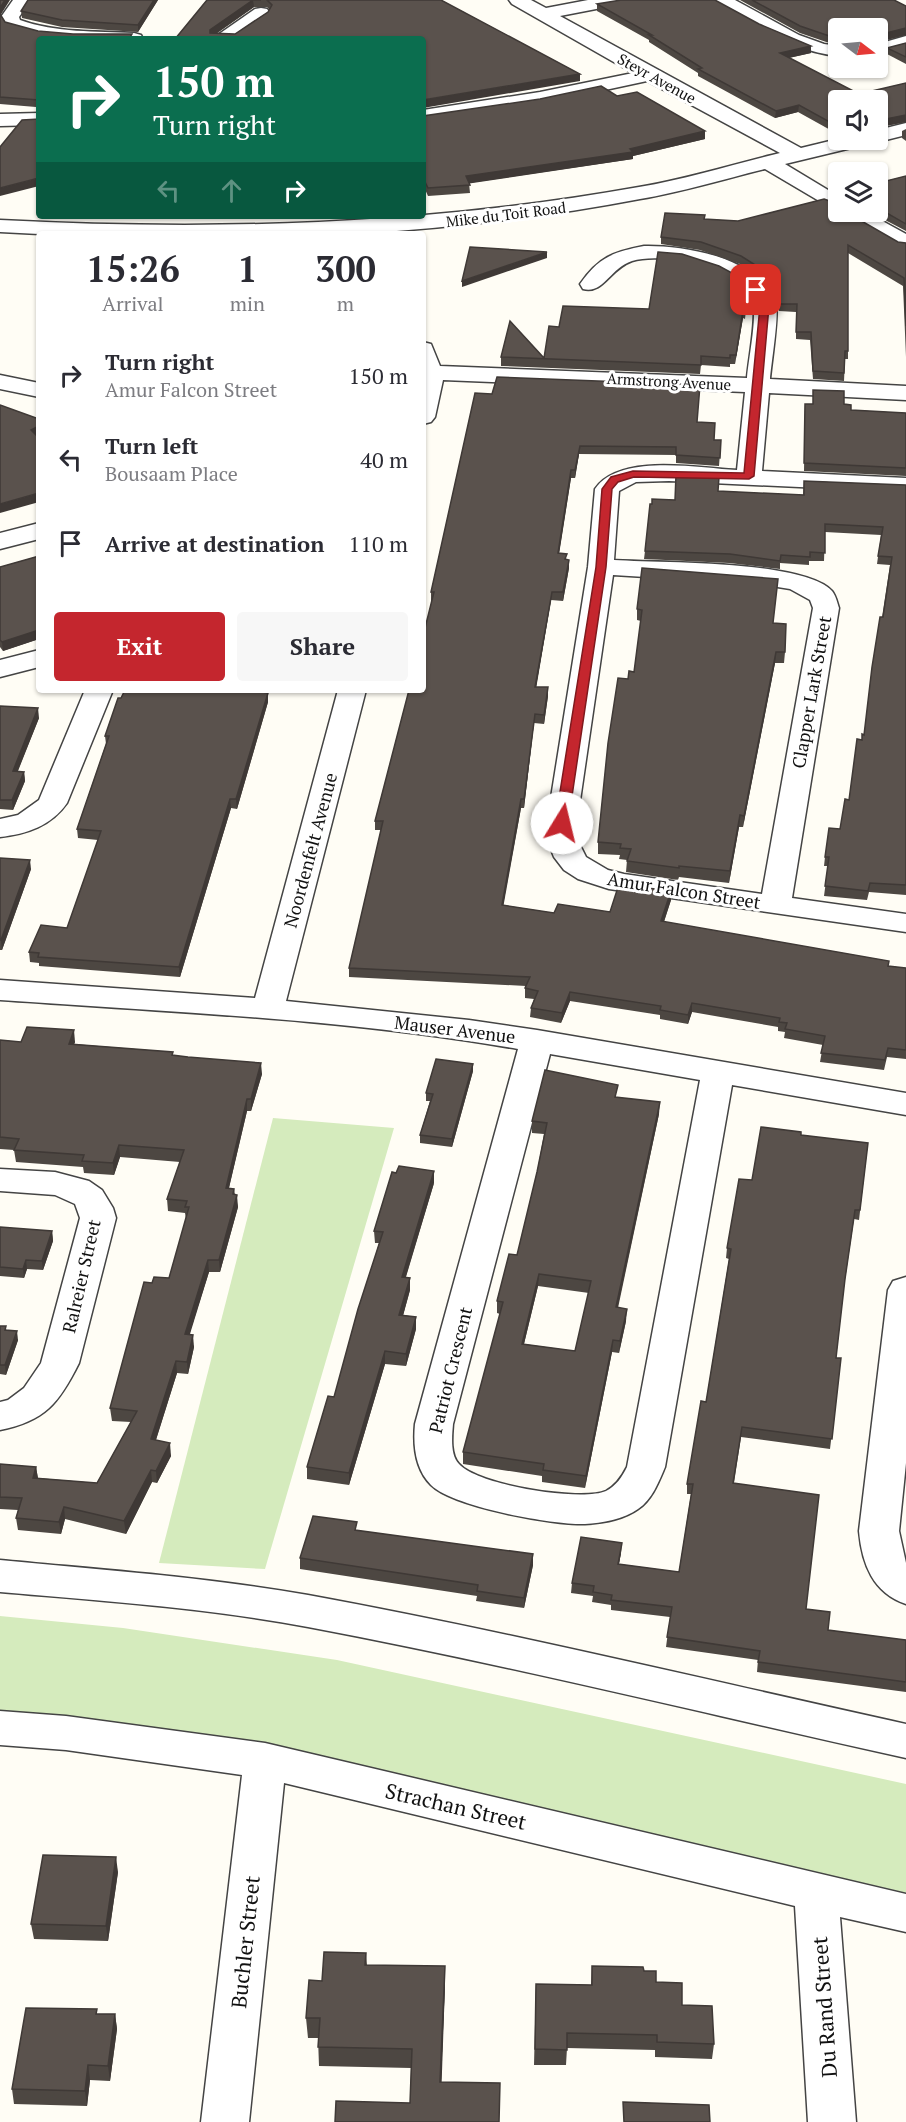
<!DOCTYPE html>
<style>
:root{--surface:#fff;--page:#f7f7f7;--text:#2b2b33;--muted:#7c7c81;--accent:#c4262e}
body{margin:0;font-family:"PT Serif",serif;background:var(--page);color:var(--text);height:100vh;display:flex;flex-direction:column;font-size:22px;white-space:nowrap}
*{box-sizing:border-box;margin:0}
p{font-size:20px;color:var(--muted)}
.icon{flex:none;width:33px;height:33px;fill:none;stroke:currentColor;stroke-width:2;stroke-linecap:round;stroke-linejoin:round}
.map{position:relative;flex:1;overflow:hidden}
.sheet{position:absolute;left:36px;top:231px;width:390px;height:462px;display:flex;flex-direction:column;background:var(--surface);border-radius:6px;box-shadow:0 2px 4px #0004}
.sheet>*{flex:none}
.guide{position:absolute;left:36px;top:36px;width:390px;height:183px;border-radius:6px;box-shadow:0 2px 4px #0004;background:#0b6e4f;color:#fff;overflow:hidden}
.needle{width:39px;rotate:106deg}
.tools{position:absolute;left:828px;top:18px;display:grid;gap:12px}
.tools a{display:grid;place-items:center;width:60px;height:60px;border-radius:6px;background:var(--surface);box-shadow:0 2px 4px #0004;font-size:30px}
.pin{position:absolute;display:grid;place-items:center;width:51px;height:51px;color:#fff;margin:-26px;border-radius:12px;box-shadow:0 3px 9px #0006}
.me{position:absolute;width:66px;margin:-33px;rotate:9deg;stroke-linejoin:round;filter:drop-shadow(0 0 4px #0008)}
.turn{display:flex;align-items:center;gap:21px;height:126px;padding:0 18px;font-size:27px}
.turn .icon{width:78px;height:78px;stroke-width:2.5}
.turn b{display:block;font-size:42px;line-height:51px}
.lanes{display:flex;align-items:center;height:57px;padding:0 18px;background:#0003;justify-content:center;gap:30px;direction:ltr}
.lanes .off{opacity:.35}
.eta{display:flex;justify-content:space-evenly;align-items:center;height:102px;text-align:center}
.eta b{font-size:36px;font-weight:600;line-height:42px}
.primary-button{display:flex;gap:12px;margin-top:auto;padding:12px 18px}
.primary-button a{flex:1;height:69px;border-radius:6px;background:var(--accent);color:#fff;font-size:24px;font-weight:600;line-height:69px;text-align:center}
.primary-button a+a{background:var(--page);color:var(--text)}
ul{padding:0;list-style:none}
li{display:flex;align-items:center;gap:18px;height:84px;padding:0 18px}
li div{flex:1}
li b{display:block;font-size:22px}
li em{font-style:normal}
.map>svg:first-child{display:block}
</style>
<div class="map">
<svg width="906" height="2122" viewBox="0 0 906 2122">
<rect width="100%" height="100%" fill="#fffdf5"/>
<g fill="#d5ebbd">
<polygon points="273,1118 394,1128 265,1569 159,1563"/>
<polygon points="0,1616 123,1628 337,1660 906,1784 906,1893 539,1807 263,1747 0,1714"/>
</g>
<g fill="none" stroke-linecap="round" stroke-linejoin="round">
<defs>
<g id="minor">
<path d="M13 0H31L19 17 20 20C56 33 96 31 134 33L141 35 143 39C96 39 50 43 6 27L1 17Z"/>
<path d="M509 0H531L546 8 588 0H625L622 4 560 16 801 148 838 139 878 140V130L906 123V135L878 142 871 140 868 144 785 164 838 196V210L831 208 765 169C724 179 682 192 640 199 546 217 450 228 355 234H39L0 232V220C215 231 427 225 639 187 687 179 734 164 780 153L647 81 540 104 423 122V110L540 92 633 73 512 4Z"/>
<path d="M712 0H735L799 35 824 44 838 46V56C792 52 755 24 715 4Z"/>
<polygon points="261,8 267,9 270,13 267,17 234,39 212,39 255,9"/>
<polygon points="906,36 906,48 878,54 878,44"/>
<polygon points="39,113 39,125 0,126 0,114"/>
<polygon points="842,212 866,212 906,234 906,249 898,248 845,216"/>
<path d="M644 246C684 245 763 258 776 305 779 316 771 365 770 379L906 386V400L769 393 762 471 906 478V492L669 481 636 482 619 491 614 560C659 563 803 560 832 591 836 596 837 602 839 608L792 898 906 914V932L609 889 578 879 564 870 554 857 545 835 588 567 595 489C619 453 699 468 737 470L745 392 443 380 435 417 431 422 423 424V342L431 344 440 366 747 378C748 362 757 318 753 305 744 268 664 251 632 261 609 269 604 294 583 289L580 284C599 257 613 252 644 246ZM613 575 759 584 790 589 810 600 813 608 762 894 624 874 608 870 586 857 575 835Z"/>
<polygon points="0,375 39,383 39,397 0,389"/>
<polygon points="39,523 39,539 0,549 0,533"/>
<polygon points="39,650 39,667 0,677 0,660"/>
<path d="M85 690H113L67 803C51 826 27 834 0 837V819L18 815 39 800Z"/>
<path d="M338 690H366L286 1001 469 1020 537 1030 906 1093V1115L732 1085 665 1467C659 1481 652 1500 638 1509 624 1519 602 1523 585 1524 553 1525 453 1507 431 1485 415 1469 413 1445 415 1424L518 1049C347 1019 173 1012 0 1000V980L255 998ZM550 1054 700 1080 627 1467C622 1477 616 1486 606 1491 581 1502 477 1485 459 1464 450 1455 452 1436 453 1424Z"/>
<path d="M0 1169 55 1172 89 1181 102 1190 113 1208 116 1218 79 1363C59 1403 45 1421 0 1430V1402L8 1400 24 1388 41 1363 80 1218 75 1204 55 1195 0 1191Z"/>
<path d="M906 1277V1463L899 1531 906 1563V1604C873 1593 862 1564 859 1531L888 1290 893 1281Z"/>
<path d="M0 1560C103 1570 206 1577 308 1595 509 1632 707 1680 906 1724V1758C707 1714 509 1665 308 1627 207 1608 103 1601 0 1592Z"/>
<polygon points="0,1711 66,1716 265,1743 906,1894 906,1932 840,1917 856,2122 808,2122 795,1906 284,1783 249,2122 201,2122 242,1775 66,1750 0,1745"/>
</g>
</defs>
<use href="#minor" stroke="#444" stroke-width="3"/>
<use href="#minor" fill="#fff" fill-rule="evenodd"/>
</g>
<g fill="#4d4742" fill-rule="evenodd">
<polygon points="0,0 1,15 5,22 39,39 39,112 37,111 36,107 0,104"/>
<polygon points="158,0 138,32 62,27 22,18 21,11"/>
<path d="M207 0H441L580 74V81L423 39H175ZM254 7H267L269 9 268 12 235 34H216Z"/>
<polygon points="740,0 894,0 906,6 906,35 878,42 878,28 838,28 838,46 800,33"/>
<polygon points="597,4 759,24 811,46 811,53 789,58 859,94 906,83 906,122 880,127 878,126 878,100 834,132 798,112 775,118 698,76 698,73 649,42 649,40 597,11"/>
<polygon points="906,43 906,64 887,54 887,48"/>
<polygon points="617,96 705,139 633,156 633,159 469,183 470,193 428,196 424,187 423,187 423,116"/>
<polygon points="906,129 906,141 902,138 902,131"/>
<polygon points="906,176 906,231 870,212 878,212 878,183"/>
<polygon points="838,212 898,242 906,243 906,357 903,286 848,253 848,359 845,359 844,381 813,379 810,340 796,339 796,312 779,311 770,287 757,274 740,264 700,250 661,244 661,237 704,219 738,221"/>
<polygon points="658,252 752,301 751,310 746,310 745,319 743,318 735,364 730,364 730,367 701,365 700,374 501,366 501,357 544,358 559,327 649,309"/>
<polygon points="813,390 844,404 851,410 906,413 906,476 804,471 805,404 813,404"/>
<polygon points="475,393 697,422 714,440 721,440 719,466 676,463 676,455 579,454 575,478 571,478 559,553 566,559 569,568 563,601 551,600 536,687 548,687 548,696 544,724 534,723 524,808 521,808 503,905 554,913 610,912 671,900 664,922 888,966 906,968 906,1059 887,1057 884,1070 820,1062 823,1045 784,1038 785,1032 778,1031 778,1027 692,1012 688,1024 660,1019 660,1015 570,1001 561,1023 530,1017 531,1008 534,999 525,998 525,988 526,986 349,977 349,968 381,830 375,830 375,821 432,601 431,601 431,592"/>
<polygon points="804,481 906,485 906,895 869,892 867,900 824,896 828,866 824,866 825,857 840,829 849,800 862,740 864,735 890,565 877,564 881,535 825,532 824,561 809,561 809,565 780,563 780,569 729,563 644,559 645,551 675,500 718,491 803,495"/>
<polygon points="39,556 39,639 3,651 0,647 0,567"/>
<polygon points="637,609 773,623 785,652 784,663 775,663 743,827 739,827 729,883 679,877 678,880 626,872 627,860 619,859 620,855 598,854 598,842 628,679 634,672 641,621 637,620"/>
<polygon points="266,693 268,702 237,809 231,808 180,977 39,966 39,963 30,962 29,952 67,928 98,840 78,838 77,829 106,744 105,736 121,698"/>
<polygon points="0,706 39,718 18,771 24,772 25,781 13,810 0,809"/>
<polygon points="0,858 31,869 2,950 0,950"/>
<polygon points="0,1040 21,1042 75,1042 74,1044 173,1052 173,1055 262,1074 251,1111 247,1111 229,1188 234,1189 235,1195 238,1207 220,1272 209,1272 189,1335 194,1347 188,1374 177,1373 156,1440 171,1456 157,1483 152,1482 126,1534 65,1519 61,1534 18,1530 16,1518 18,1510 0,1509 0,1464 36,1467 38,1478 97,1483 131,1422 112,1421 110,1408 152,1283 169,1278 186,1219 185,1213 168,1211 167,1199 180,1162 120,1157 114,1175 84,1173 83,1167 16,1162 14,1150 0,1149"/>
<polygon points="473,1064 473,1071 452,1147 420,1143 420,1135 430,1101 426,1101 426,1093"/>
<path d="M617 1097 659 1114 618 1308 626 1321 619 1353 612 1352 585 1488 542 1482V1476L463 1464V1452L500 1314 497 1313V1301L517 1255 537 1172 544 1134 532 1133V1121ZM538 1286 589 1293 575 1351 524 1344Z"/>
<polygon points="801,1135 868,1143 859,1220 854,1219 844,1287 836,1358 841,1358 830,1449 741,1437 734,1483 806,1609 828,1630 906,1640 906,1692 757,1672 758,1660 666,1647 670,1617 611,1610 611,1605 592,1602 593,1596 571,1593 572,1583 621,1553 619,1564 679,1572 691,1494 687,1494 687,1484 706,1402 729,1259 726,1258 727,1248 752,1180"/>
<polygon points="434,1183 406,1277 410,1278 410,1290 403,1315 416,1317 416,1329 406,1366 385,1364 349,1485 307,1479 307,1467 334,1397 379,1243 375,1243 374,1231"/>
<polygon points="0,1227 52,1231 53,1241 43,1270 27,1269 24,1278 0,1276"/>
<polygon points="0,1326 7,1330 18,1340 6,1375 0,1374"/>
<polygon points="357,1531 533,1565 524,1608 476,1601 477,1596 300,1569 300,1558"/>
<polygon points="118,1872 108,1941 34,1939 31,1924"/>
<polygon points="366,1953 367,1965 445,1985 441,2082 410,2103 411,2068 319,2066 318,2038 308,2038 306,2018 322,1981"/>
<polygon points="592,1966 644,1971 682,2005 714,2044 712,2059 655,2057 655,2050 567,2048 566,2065 534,2065 536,1984 591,1985"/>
<polygon points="97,2009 97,2014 115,2014 117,2029 110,2081 90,2080 87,2106 14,2104 12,2089"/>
</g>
<g fill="#3f3936">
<polygon points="5,0 10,0 0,16 0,8"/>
<polygon points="154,0 158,0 138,32 138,25"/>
<polygon points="253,0 254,7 211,37 210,39 210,30"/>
<polygon points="906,28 906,35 878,42 878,35"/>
<polygon points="811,46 811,53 779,60 780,53"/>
<polygon points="580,74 580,81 423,108 423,100"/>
<polygon points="799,105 798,112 775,118 776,111"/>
<polygon points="906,115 906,122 880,127 881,120"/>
<polygon points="838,124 838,131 834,132 835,125"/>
<polygon points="705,131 705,139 633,156 633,159 466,184 466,176 630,149"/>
<polygon points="39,178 39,186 0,196 0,188"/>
<polygon points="547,252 547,258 462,287 462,281"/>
<polygon points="743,310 743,318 735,364 736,355"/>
<polygon points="39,426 39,435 32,438 31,430"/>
<polygon points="580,446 579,454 575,478 575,470"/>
<polygon points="571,470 571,478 558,561 558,553"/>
<polygon points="39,493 39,502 0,513 0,504"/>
<polygon points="569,560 569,568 563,601 563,592"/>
<polygon points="552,592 551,600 535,695 535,687"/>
<polygon points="39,630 39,639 3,651 2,642"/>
<polygon points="776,652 775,663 743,827 744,816"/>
<polygon points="548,687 548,696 544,724 544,715"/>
<polygon points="268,693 268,702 237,809 236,799"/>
<polygon points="38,708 39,718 14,780 13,771"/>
<polygon points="535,714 534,723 524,808 524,799"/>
<polygon points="24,772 25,781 13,810 12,800"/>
<polygon points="230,799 231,808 180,977 179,967"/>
<polygon points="521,799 521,808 502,914 502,905"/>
<polygon points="740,815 739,827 729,883 730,871"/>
<polygon points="30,860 31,869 2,950 1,940"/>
<polygon points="671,891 671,900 661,930 661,921"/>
<polygon points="570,992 570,1001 561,1023 562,1013"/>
<polygon points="692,1003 692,1012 688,1024 688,1015"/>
<polygon points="74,1030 75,1042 70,1055 69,1044"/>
<polygon points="261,1063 262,1074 251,1111 251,1099"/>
<polygon points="473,1064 473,1071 452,1147 452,1139"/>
<polygon points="247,1099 247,1111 226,1200 226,1188"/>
<polygon points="660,1102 659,1114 615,1319 616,1307"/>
<polygon points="119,1145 120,1157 114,1175 113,1163"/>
<polygon points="434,1171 434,1183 402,1289 402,1277"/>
<polygon points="237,1195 238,1207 220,1272 219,1260"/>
<polygon points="52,1231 53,1241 43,1270 42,1261"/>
<polygon points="26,1260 27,1269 24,1278 23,1269"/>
<polygon points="208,1260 209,1272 186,1347 185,1334"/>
<polygon points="539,1274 538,1286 521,1356 522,1344"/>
<polygon points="410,1278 410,1290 400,1327 399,1315"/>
<polygon points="627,1309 626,1321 619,1353 620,1341"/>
<polygon points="416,1317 416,1329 406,1366 406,1354"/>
<polygon points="17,1331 18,1340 6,1375 5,1365"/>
<polygon points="193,1335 194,1347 188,1374 187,1362"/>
<polygon points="613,1340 612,1352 585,1488 586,1476"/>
<polygon points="385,1351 385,1364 349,1485 349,1473"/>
<polygon points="176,1361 177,1373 152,1452 151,1439"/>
<polygon points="170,1443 171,1456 157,1483 156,1471"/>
<polygon points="36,1467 38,1479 33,1478"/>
<polygon points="151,1470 152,1482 126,1534 124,1521"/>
<polygon points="64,1507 65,1519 61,1534 59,1522"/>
<polygon points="622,1543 621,1553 617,1574 618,1564"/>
<polygon points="533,1554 533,1565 524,1608 524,1598"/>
<polygon points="116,1857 118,1872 108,1941 106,1926"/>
<polygon points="445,1966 445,1985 441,2101 440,2082"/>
<polygon points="115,2014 117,2029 110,2081 108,2066"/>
<polygon points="88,2065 90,2080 87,2106 85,2091"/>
</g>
<g fill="#5a524d" stroke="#3f3936" stroke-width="1.5" fill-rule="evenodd">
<polygon points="0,0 5,0 0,8"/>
<polygon points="28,0 154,0 138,25 62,20 21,11"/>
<polygon points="207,0 261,0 253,0 210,30 210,33 235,34 268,12 272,5 267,0 441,0 580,74 423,100 423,39 175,39"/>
<polygon points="621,0 715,0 759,24 811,46 780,53 859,94 906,83 906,115 881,120 878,118 878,100 838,100 838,124 835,125 799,105 776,111 698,69 702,68 649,35 652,35 597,4"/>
<polygon points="752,0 894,0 906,6 906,28 878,35 878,37 878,28 838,28 838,39 800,26"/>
<polygon points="0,14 5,22 38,31 73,34 132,34 129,39 39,39 39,100 0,97"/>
<polygon points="906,43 906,57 887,48"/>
<polygon points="601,86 617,96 637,92 705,131 630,149 633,152 466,176 470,185 428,188 424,180 423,180 423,116 540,99"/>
<polygon points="39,119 39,178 0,188 0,147 22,120"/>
<polygon points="906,176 906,224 878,208 878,183"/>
<polygon points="824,199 838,204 838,212 846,212 898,242 906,243 906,326 904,278 848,245 848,351 845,351 844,373 813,371 811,332 796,332 797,304 779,304 770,280 757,266 741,256 701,242 661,237 665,213 705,215 704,219 738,221"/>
<polygon points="470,247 547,252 462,281"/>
<polygon points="658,252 682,254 719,266 734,274 745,285 752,301 746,301 745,310 743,310 736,355 730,355 730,358 701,356 701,365 501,357 510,321 544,358 549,326 559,327 563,306 649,309"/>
<polygon points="497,377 700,385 697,422 715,423 714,440 721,440 720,458 676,455 676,447 580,446 575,470 571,470 558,553 567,554 565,559 569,560 563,592 552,592 535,687 548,687 544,715 535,714 524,799 521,799 502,905 554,913 558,904 610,912 619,884 671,891 661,921 889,961 888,966 906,968 906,1050 888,1048 885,1060 821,1053 825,1036 785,1029 787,1023 779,1022 780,1018 692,1003 688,1015 660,1010 661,1006 570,992 562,1013 531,1008 538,991 525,988 530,977 349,968 383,821 375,821 409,690 423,690 423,636 434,592 431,592 475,393 492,394"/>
<polygon points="813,390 844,391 844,404 851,405 851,410 906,413 906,468 804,463 805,404 813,404"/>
<polygon points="0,405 39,419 39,426 31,430 39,438 39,493 0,504"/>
<polygon points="676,475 719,477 718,491 804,495 804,481 906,485 906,885 870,883 868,891 825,886 829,857 825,857 829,828 840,829 845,799 849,800 857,739 862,740 862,734 864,735 872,667 880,617 883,617 892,557 878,556 883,527 825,524 825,553 810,552 810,557 781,555 780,561 730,554 645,551 650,504 652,504 652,499 675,500"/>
<polygon points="39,556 39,630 2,642 0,640 0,567"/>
<polygon points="642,568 778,579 773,623 786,624 785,652 776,652 744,816 740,815 730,871 679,866 679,868 627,861 631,849 620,848 621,844 598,842 608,743 618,678 628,679 629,671 634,672 642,610 637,609"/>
<polygon points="125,690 263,690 262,692 268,693 236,799 230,799 179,967 38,957 39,953 29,952 41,925 67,928 101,831 77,829 109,736 105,736 118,698 121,698"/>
<polygon points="0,706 38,708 13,771 24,772 12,800 0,800"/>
<polygon points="0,858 30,860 1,940 0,940"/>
<polygon points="27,1027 74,1030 69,1044 173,1052 172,1055 188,1057 261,1063 251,1099 247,1099 226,1188 234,1189 233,1194 237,1195 219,1260 208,1260 185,1334 193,1335 187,1362 176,1361 151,1439 170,1443 156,1471 151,1470 124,1521 64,1507 59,1522 16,1518 22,1498 0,1497 0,1464 36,1467 33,1478 97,1483 137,1411 110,1408 144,1282 152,1283 154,1277 169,1278 189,1207 185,1207 187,1201 167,1199 184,1150 119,1145 113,1163 82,1161 84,1155 14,1150 19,1139 0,1137 0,1040 21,1042"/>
<polygon points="436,1059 473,1064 452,1139 420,1135 433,1094 426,1093"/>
<path d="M545 1070 618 1085 615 1097 660 1102 616 1307 627 1309 620 1341 613 1340 586 1476 543 1470 544 1464 463 1452 503 1302 497 1301 509 1254 517 1255 537 1172 547 1123 532 1121ZM539 1274 591 1281 575 1351 522 1344Z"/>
<polygon points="761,1127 801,1132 801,1135 868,1143 860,1210 855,1210 845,1279 836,1358 841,1358 832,1439 742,1427 733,1483 819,1495 806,1609 830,1612 828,1630 906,1640 906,1682 758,1662 760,1651 667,1637 672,1607 611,1600 612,1595 593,1592 594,1586 572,1583 581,1537 622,1543 618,1564 679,1572 693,1484 687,1484 701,1401 706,1402 731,1249 727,1248 739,1179 752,1180"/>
<polygon points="399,1166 434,1171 402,1277 410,1278 399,1315 416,1317 406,1354 385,1351 349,1473 307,1467 328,1396 334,1397 358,1309 383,1232 374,1231 392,1172 396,1173"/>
<polygon points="0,1227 52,1231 42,1261 26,1260 23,1269 0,1267"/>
<polygon points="0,1326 6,1326 5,1330 17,1331 5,1365 0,1365"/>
<polygon points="313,1516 357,1522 355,1530 533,1554 524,1598 477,1591 478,1585 300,1558"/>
<polygon points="43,1855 116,1857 106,1926 31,1924"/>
<polygon points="324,1952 366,1953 365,1965 445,1966 440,2082 500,2083 499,2122 335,2122 336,2101 410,2103 412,2049 318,2047 320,2018 306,2018 309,1980 322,1981"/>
<polygon points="592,1966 643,1967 644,1971 656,1971 656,1982 682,1983 682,2005 712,2006 714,2044 657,2042 657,2035 567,2033 567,2050 535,2049 536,1984 592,1985"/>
<polygon points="26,2008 97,2009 96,2014 115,2014 108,2066 88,2065 85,2091 12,2089"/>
<polygon points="623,2102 709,2105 710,2122 624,2122"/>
</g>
<polygon fill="#c4262e" stroke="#7f191e" stroke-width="1.5" points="753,288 759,288 769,306 754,476 749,479 634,477 618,482 612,489 606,567 568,823 566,825 557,825 555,823 596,567 602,489 611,477 633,471 744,473 760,306 752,290"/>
<g text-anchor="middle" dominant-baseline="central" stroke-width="6" stroke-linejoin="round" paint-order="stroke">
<g font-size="15" fill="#111" stroke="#fff">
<text transform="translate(657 78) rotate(29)">Steyr Avenue</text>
<text transform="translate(506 214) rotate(-7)">Mike du Toit Road</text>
<text transform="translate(669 381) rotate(3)">Armstrong Avenue</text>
</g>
<g font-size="18" fill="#111" stroke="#fff">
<text transform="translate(811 692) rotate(-80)">Clapper Lark Street</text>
<text transform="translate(310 850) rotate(-75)">Noordenfelt Avenue</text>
<text transform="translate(684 890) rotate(9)">Amur Falcon Street</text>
<text transform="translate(455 1029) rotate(7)">Mauser Avenue</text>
<text transform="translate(81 1276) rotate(-77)">Ralreier Street</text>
<text transform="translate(450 1370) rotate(-76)">Patriot Crescent</text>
</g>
<g font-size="21" fill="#111" stroke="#fff">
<text transform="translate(456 1806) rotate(13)">Strachan Street</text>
<text transform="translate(245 1942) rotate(-84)">Buchler Street</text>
<text transform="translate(824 2007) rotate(-94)">Du Rand Street</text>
</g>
</g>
</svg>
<div class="tools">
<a><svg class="needle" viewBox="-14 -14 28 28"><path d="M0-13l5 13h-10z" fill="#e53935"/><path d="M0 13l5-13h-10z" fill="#7c7c81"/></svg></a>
<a><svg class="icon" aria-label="sound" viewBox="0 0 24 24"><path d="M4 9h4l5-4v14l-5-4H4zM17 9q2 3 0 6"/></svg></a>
<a><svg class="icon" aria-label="layers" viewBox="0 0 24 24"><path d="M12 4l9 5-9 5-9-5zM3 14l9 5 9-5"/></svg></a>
</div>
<div class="pin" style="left:756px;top:290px;background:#d93025"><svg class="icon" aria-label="arrive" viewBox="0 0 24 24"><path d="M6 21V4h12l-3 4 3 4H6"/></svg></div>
<svg class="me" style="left:562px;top:823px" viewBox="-20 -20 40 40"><circle r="19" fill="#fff"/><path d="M0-13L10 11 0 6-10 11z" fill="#c4262e"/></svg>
<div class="guide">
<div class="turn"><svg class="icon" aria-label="right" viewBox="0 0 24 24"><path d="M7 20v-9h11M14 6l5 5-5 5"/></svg><div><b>150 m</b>Turn right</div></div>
<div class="lanes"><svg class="icon off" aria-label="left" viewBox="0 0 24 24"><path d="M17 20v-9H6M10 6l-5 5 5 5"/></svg><svg class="icon off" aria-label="ahead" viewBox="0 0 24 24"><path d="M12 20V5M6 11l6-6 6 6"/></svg><svg class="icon" aria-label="right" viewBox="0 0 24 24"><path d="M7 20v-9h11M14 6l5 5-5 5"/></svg></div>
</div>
<section class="sheet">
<div class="eta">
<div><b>15:26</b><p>Arrival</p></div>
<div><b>1</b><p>min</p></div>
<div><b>300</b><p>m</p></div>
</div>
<ul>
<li><svg class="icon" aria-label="right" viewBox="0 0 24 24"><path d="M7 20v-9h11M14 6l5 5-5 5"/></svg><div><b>Turn right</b><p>Amur Falcon Street</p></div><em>150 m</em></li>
<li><svg class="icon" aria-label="left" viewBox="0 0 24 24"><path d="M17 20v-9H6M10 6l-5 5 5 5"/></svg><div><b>Turn left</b><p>Bousaam Place</p></div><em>40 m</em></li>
<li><svg class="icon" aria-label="arrive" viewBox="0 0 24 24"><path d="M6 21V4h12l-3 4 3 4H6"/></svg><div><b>Arrive at destination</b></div><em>110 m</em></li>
</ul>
<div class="primary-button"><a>Exit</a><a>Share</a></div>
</section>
</div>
